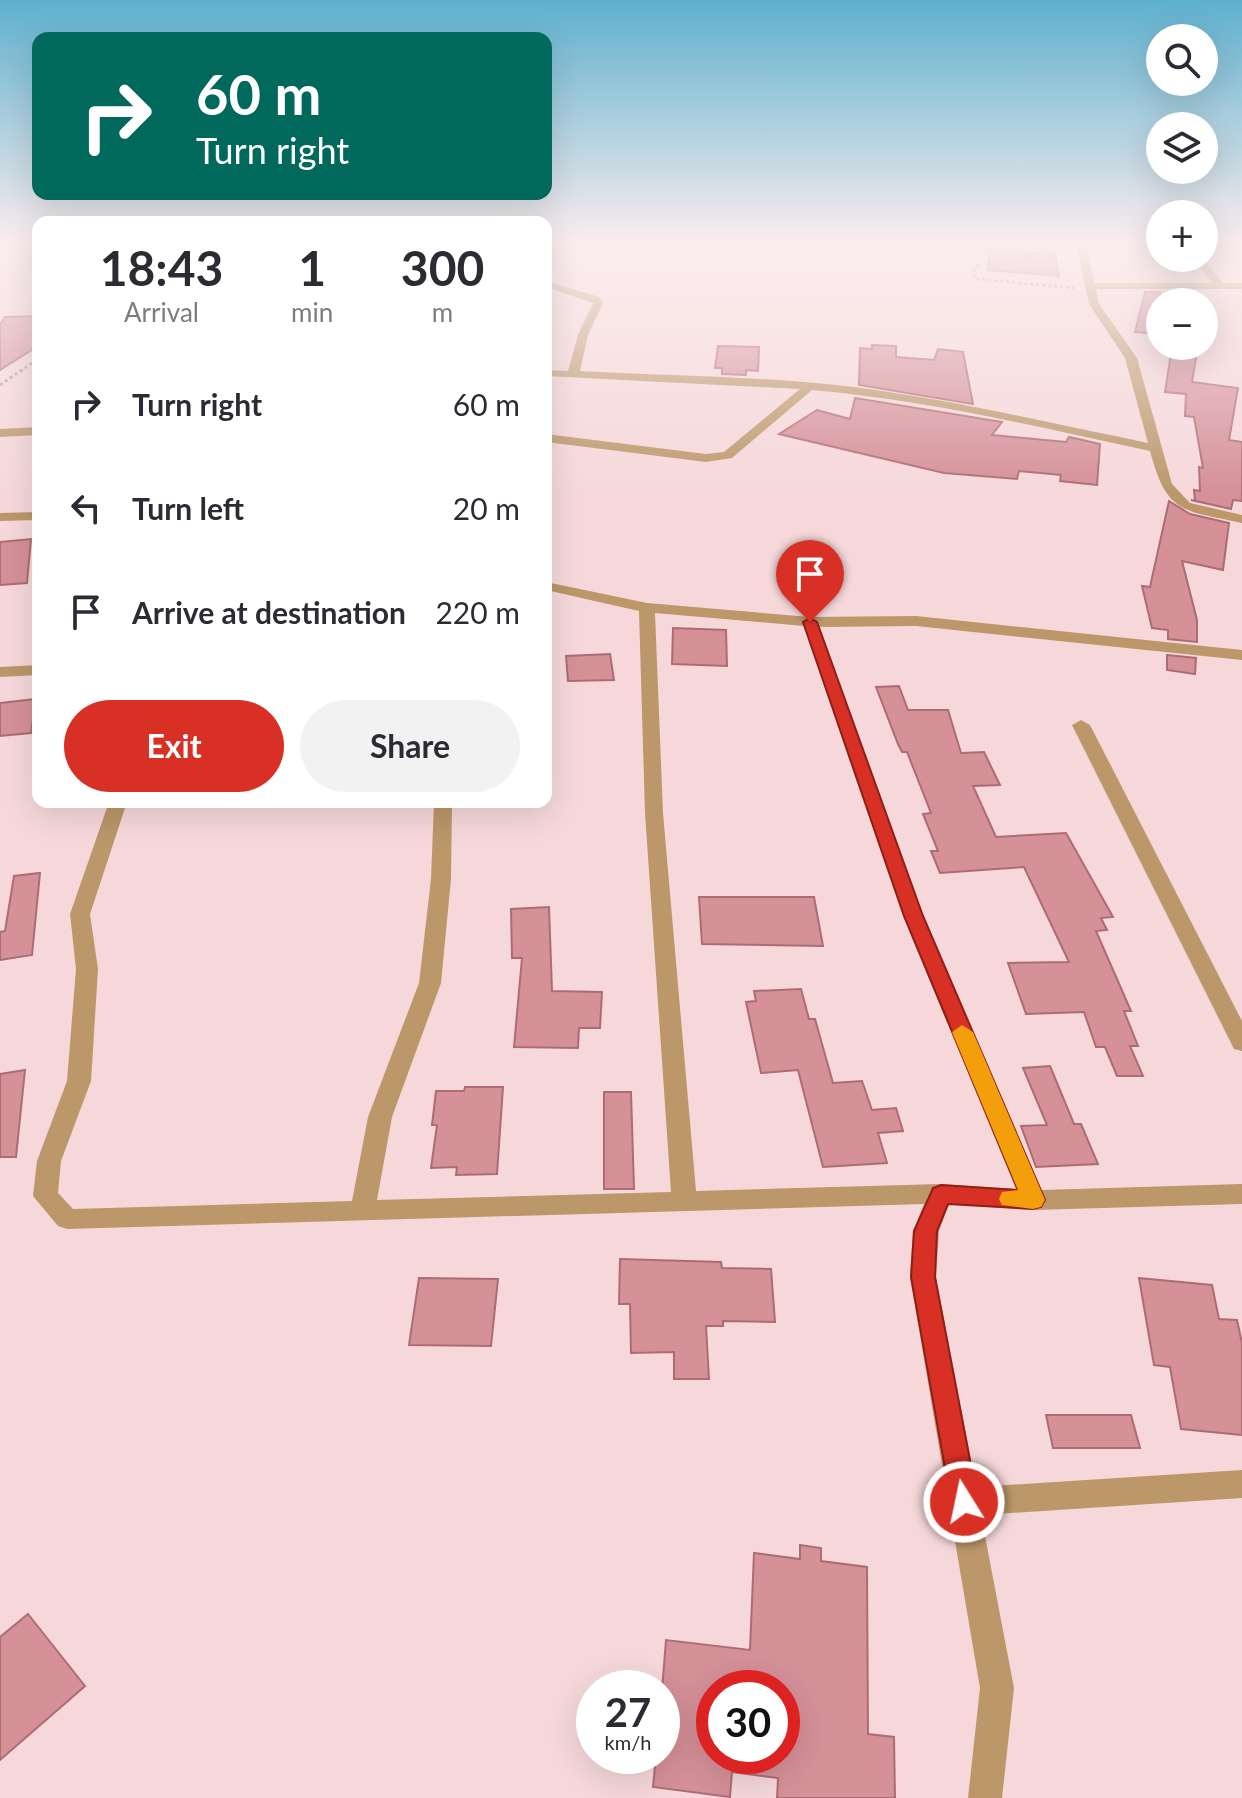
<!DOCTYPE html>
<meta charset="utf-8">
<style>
:root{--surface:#fff;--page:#f2f2f3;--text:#2b2b33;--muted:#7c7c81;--accent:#d93025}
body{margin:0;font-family:Lato,sans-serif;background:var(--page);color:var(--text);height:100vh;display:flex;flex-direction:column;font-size:30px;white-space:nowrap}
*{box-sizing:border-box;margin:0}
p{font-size:26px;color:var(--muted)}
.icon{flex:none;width:44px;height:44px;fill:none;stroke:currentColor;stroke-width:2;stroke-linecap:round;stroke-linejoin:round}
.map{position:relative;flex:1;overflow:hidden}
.panel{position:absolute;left:32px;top:216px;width:520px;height:592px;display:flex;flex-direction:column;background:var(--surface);border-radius:16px;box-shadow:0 8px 32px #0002}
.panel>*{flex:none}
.banner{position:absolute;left:32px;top:32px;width:520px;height:168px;border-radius:16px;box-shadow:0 8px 32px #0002;background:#00695c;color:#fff;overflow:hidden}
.controls{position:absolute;left:1146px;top:24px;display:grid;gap:16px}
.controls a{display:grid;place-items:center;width:72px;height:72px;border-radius:50%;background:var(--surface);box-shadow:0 8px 32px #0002;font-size:40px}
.speed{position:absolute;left:576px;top:1670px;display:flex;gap:16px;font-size:40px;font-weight:700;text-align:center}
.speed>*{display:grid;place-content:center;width:104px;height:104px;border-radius:50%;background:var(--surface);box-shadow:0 8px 32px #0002;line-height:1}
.speed small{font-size:20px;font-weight:400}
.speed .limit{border:12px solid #d22;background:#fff;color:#111}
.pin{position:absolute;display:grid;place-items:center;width:68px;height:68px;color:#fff;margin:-82px -34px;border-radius:50% 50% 50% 0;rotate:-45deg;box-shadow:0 0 8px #0007}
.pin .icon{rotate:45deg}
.me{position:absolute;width:88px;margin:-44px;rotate:350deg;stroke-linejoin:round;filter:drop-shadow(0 0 6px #0008)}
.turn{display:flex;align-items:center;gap:28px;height:168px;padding:0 32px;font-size:36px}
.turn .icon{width:104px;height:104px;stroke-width:2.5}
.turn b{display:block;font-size:56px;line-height:68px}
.eta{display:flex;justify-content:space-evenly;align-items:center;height:136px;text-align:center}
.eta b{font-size:48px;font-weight:700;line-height:56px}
.primary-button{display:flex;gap:16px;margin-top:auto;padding:16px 32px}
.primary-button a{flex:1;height:92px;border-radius:48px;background:var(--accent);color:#fff;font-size:32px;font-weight:700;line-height:92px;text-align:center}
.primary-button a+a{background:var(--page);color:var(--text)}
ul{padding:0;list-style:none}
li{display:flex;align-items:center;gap:24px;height:104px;padding:0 32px}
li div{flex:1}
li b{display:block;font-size:30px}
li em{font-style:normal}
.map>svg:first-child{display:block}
</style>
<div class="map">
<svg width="1242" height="1798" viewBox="0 0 1242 1798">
<rect width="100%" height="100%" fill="#f6d8da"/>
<g fill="#d59098" stroke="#ad6c74" stroke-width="2" fill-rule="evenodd">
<polygon points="990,245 1011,245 1030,257 1029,253 1055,254 1059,276 988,270"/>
<polygon points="1145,292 1160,292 1160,334 1135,332"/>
<polygon points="38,316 38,346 0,370 0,325 5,317"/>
<polygon points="872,345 896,346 896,357 934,360 938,349 963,352 973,404 859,385 860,348 872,349"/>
<polygon points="718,346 759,347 758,371 746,370 746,375 722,374 722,368 715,368"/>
<polygon points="1172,346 1198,346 1192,382 1238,388 1229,440 1242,442 1242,501 1233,500 1231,509 1191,500 1195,501 1194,490 1200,491 1199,467 1203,468 1194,417 1185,416 1186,394 1165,392"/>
<polygon points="855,398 1002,422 992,435 1066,442 1069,437 1100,444 1097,485 1060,481 1061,475 1019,471 1017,479 944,473 779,434 817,410 850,419"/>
<polygon points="1169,501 1190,514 1229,523 1223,570 1182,561 1197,620 1197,642 1168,639 1168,630 1152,628 1142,586 1150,587"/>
<polygon points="31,539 27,583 0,585 0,542"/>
<polygon points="673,628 726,630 727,666 672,664"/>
<polygon points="610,654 614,680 568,681 566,656"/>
<polygon points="1167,655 1196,658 1195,674 1167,670"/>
<polygon points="899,686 908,710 948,710 961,753 984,752 1000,785 973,786 996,837 1066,833 1113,917 1101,918 1107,930 1096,931 1131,1011 1124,1011 1138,1046 1130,1046 1143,1076 1117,1076 1105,1047 1096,1047 1084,1012 1026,1014 1008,963 1069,962 1024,867 940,873 931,851 938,851 923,814 931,813 907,752 902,752 898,744 876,687"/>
<polygon points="36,699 31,733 0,736 0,703"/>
<polygon points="40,873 32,955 0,960 0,932 5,931 14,876"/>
<polygon points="699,897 814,897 823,946 702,944"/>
<polygon points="549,907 552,991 602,992 600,1028 579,1028 578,1048 514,1047 522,958 512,958 511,909"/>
<polygon points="801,989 809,1019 815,1019 833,1083 862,1081 872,1110 896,1108 903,1131 878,1133 887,1163 823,1167 798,1070 761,1073 746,1002 756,1001 754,991"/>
<polygon points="1050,1066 1074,1124 1081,1124 1098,1164 1036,1167 1021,1126 1047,1125 1023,1068"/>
<polygon points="25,1070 16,1157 0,1157 0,1074"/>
<polygon points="465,1087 503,1087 497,1174 456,1175 457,1167 431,1168 437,1125 432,1125 436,1091 464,1091"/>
<polygon points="604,1092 631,1092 634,1189 604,1189"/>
<polygon points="620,1259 721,1262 722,1268 771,1269 775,1322 723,1321 723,1326 706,1326 709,1379 674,1379 674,1352 631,1353 630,1304 619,1304"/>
<polygon points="419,1278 498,1279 491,1346 409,1345"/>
<polygon points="1139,1278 1212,1285 1219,1319 1237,1320 1242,1343 1242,1435 1181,1429 1170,1367 1154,1365"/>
<polygon points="1046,1415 1131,1415 1140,1448 1053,1448"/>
<path d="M800 1545 821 1548V1561L867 1567 868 1734 894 1737 895 1798H777L778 1778 732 1772 730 1797 653 1787 656 1756H662V1690L666 1640 750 1650 754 1553 800 1559ZM714 1688H782V1756H714Z"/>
<polygon points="28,1614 85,1686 0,1760 0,1637"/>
</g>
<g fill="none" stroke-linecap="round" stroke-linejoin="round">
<g stroke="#b49799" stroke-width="3" stroke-dasharray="3 3" stroke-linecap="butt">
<polyline points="961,243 977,255 980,263 973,272 976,279 1074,288"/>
<polyline points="0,385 38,359"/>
</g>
<g fill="#bb976a" fill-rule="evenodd">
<path d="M1076 243H1086L1094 283H1213L1191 258H1201L1224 283H1242V289H1096L1099 304 1137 358 1172 484 1190 503 1242 515V523C1183 510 1167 515 1150 451 1039 427 927 400 812 390L732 458 706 462 546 442V434L706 454 724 452 800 389 546 376V370L568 371 578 335 593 303 546 287V281L599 297 603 303 588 335 580 371C671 376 763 376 854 387 953 400 1051 423 1148 443L1125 358 1089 304Z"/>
<polygon points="38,427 38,435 0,437 0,429"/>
<polygon points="38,512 38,520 0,521 0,513"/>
<path d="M546 582 647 603 810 617 916 616 1242 650V660L916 626 819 627 923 916 1041 1190 1242 1184V1204L1033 1210 949 1204 939 1231 936 1277 976 1487 1242 1470V1498L981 1515 1014 1688 1002 1798H968L980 1688 910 1277 913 1231 924 1204 67 1229 58 1226 33 1196 37 1161 67 1081 76 969 70 914 109 802H127L90 914 98 969 91 1081 61 1161 58 1193 73 1209 352 1201 368 1117 419 983 431 879 434 802H452L451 879 441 983 392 1117 377 1200 671 1192 645 813 639 611 546 590ZM655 613 804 626 903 916 1016 1189 941 1184 696 1191 663 813Z"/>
<polygon points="38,665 38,675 0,677 0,667"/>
<polygon points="1081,720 1090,725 1242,1021 1242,1051 1234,1049 1072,725"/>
</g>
</g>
<linearGradient id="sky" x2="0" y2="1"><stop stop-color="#5db0ce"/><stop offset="0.49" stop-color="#fbedee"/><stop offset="1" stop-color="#fbedee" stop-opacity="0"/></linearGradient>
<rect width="1242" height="494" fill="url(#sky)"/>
<polygon fill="#d93025" stroke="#8d1f18" stroke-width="2" points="810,618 817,622 923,916 1045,1200 1041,1207 1033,1209 948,1204 937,1231 935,1277 978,1502 974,1512 964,1515 955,1512 951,1502 911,1277 914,1231 933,1188 941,1185 1018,1190 904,916 803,622"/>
<polygon fill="#f59e0b" points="962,1025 973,1032 1045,1200 1041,1207 1033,1209 1002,1205 999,1199 1002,1192 1018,1190 952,1032"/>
</svg>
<div class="controls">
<a><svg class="icon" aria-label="search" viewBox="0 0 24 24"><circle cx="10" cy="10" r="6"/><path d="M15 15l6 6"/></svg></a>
<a><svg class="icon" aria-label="layers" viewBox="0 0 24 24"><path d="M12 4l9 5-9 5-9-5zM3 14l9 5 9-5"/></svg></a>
<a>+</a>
<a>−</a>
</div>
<div class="speed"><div>27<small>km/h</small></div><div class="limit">30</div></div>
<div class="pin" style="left:810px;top:622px;background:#d93025"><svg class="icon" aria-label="arrive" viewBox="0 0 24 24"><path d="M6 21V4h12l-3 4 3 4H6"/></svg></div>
<svg class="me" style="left:964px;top:1502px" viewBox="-20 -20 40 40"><circle r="17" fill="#d93025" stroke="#fff" stroke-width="3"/><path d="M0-11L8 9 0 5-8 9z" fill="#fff"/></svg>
<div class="banner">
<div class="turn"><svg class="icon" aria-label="right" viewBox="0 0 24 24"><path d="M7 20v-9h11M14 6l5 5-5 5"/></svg><div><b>60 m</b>Turn right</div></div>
</div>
<section class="panel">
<div class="eta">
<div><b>18:43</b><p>Arrival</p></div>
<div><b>1</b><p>min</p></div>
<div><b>300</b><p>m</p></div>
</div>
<ul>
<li><svg class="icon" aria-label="right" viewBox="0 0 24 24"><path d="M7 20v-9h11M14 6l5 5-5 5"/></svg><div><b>Turn right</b></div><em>60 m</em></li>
<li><svg class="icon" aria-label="left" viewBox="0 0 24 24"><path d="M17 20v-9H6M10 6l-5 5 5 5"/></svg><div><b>Turn left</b></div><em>20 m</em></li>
<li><svg class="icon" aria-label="arrive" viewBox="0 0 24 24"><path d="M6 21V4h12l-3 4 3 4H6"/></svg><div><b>Arrive at destination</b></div><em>220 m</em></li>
</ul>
<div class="primary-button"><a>Exit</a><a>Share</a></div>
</section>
</div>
